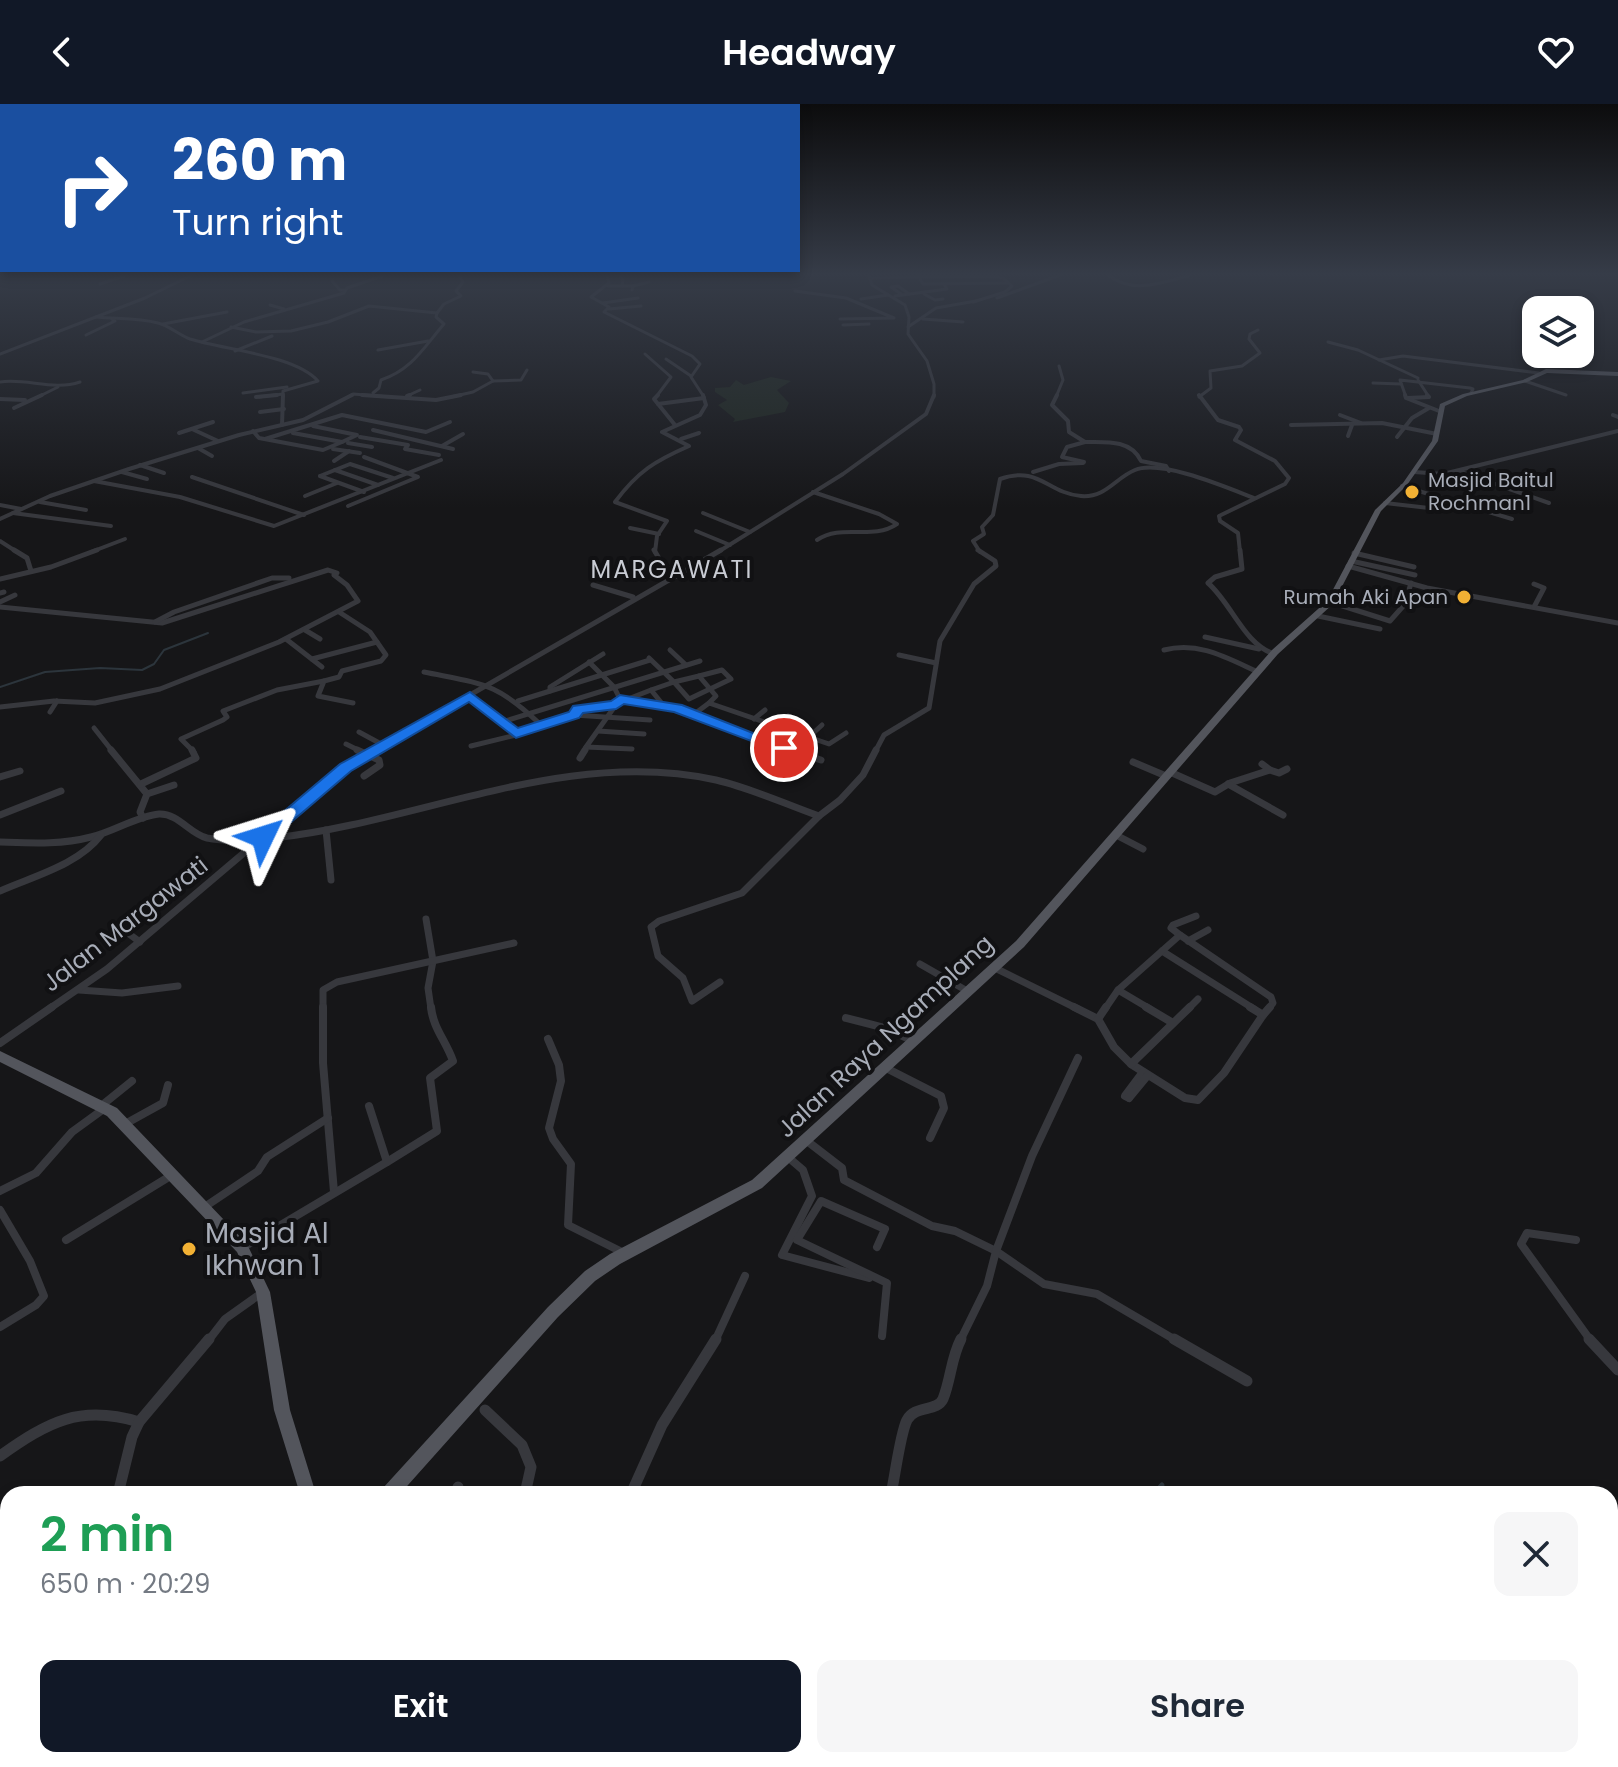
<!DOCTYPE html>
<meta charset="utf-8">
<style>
:root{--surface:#fff;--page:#f6f6f7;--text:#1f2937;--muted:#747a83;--accent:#111827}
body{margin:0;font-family:Poppins,sans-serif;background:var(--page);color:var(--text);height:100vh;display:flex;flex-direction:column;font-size:30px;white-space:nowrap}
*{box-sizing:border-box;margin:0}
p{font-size:26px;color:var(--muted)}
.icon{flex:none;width:44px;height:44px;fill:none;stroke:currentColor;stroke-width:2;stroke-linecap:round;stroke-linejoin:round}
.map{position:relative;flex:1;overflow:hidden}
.details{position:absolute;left:0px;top:1382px;width:1618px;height:282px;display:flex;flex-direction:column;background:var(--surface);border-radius:24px 24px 0 0;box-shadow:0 4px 12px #0003}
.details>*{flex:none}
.hud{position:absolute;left:0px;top:0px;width:800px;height:168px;box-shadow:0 4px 12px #0003;background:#1a4fa0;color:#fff;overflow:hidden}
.fabs{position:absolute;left:1522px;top:192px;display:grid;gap:16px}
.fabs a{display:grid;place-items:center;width:72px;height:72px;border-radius:16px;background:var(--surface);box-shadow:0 4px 12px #0003;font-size:40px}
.pin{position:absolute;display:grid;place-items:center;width:68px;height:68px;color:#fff;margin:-34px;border:4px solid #fff;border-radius:50%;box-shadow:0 2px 8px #0007}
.me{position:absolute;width:88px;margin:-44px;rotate:49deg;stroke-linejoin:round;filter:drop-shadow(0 0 6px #0008)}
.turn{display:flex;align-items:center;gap:28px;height:168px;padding:0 40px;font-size:36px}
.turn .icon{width:104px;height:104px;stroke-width:2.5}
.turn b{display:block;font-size:56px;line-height:68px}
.round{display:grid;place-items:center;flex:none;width:84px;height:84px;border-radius:16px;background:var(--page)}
.summary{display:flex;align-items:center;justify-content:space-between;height:136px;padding:0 40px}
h1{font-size:48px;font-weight:600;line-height:60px;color:#1e9e55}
.primary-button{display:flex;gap:16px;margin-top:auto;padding:16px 40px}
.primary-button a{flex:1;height:92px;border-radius:16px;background:var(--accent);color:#fff;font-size:32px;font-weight:600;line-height:92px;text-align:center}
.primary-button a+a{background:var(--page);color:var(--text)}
header{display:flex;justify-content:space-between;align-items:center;height:104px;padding:0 40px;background:var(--accent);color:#fff;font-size:36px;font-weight:600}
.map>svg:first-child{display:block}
</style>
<header><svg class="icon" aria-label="back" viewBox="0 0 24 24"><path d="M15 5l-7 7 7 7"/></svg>Headway<svg class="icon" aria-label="heart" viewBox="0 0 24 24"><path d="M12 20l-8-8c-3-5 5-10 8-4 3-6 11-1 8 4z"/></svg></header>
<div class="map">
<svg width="1618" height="1663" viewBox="0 0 1618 1663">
<rect width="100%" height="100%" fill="#161618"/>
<polygon fill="#1e261f" points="771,273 791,277 777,286 789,299 785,308 733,318 735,315 718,301 727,296 715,288 715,284 730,283 736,276 744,281"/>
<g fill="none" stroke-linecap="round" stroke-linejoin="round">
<polyline stroke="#2c353c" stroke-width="2" points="0,583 45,568 100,564 142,566 154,560 164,546 208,529"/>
<g stroke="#2c353c" stroke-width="5">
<polyline points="1154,1390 1162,1381"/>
<polyline points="1225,1663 1228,1656"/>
</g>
<g stroke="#37383d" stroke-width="3">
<polyline points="607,171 609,179 591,193 609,203 604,208 692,252 700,260 691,273 704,293"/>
<polyline points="619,171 623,176 622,182"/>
<polyline points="869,171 872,181 905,201 909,213 908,230 927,257 934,280 934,293"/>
<polyline points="918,171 923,180 1008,179"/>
<path d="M1108 171C1133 191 1164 178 1191 171"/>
<polyline points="869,174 989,172 1003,174 1012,182 1005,188 973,198"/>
<polyline points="332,177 340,186 345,186"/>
<polyline points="100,180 127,171"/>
<polyline points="608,182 633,182 632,186"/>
<polyline points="633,182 649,178"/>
<polyline points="795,187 846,194 894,214 840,215"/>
<polyline points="901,190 891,183 898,182 909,190"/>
<polyline points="924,190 935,196 943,195"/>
<polyline points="895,192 947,185 944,180"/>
<polyline points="997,194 1060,171"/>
<polyline points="861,195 888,191"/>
<polyline points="603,199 638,194"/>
<polyline points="270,201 284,205"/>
<polyline points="609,205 641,202"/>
<polyline points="437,209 444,200 461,192 456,187 463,178 459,171"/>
<path d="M96 213C116 215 138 214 158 219 168 221 179 231 190 235 225 246 295 251 318 277L283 287V293"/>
<polyline points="923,215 963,218"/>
<polyline points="163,220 227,208"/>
<polyline points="843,221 869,220"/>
<polyline points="231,223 256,228 291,227 328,218 369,202 437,209"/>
<polyline points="908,223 936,204 976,197"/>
<polyline points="86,231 115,217 112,215"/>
<polyline points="202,238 244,218 344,189 347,184 385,171"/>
<polyline points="1328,238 1358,246 1418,274"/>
<polyline points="378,246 428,237"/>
<polyline points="235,247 272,232"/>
<polyline points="0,250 145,194 192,171"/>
<polyline points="645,250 671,273 656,293"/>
<polyline points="666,255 691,272"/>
<polyline points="1379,256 1403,252 1539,269"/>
<polyline points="473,268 488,270 493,277"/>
<polyline points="1418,276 1429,293"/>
<polyline points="1525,277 1566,291"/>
<path d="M0 278C27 274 53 287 80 278"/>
<polyline points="1373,279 1401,280"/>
<polyline points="243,289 287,283"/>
<path d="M373 289 379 284 381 276C412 266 424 243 444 220L436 213 437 209"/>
<polyline points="407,292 420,286"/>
<polyline points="38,293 58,283"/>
<polyline points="259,293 283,290"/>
<polyline points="348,293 353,290 390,293"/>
<polyline points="451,293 473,288 493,277 521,276 527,266"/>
<polyline points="1056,293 1063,276 1059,262"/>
<polyline points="1199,293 1211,284 1210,267 1242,262 1260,249 1249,235 1250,230 1258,226"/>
<polyline points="1406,293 1400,276 1470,284 1473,285 1471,289"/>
</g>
<g stroke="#37383d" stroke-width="4">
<polyline points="362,291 436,296 461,291"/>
<polyline points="658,291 654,295 675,321"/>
<polyline points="1057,291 1052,301 1068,317 1069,328 1085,338 1067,343 1062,353 1084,358"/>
<polyline points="1199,291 1218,316 1239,323 1241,326 1235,336 1275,357 1289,374 1285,380 1219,412 1220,417 1238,429 1240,448"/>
<polyline points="1405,291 1406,294 1439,307"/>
<polyline points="407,292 410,291"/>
<polyline points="256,293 277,291"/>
<polyline points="1408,294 1429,293 1427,291"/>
<polyline points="0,295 25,296"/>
<polyline points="658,300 704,294"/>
<polyline points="14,304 42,291"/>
<polyline points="260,308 284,305"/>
<polyline points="1340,311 1361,319"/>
<polyline points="1613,311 1618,313"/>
<polyline points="282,321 283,291"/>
<polyline points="1291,321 1382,319 1437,330"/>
<polyline points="313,322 357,331 342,338"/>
<polyline points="192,325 218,337"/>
<polyline points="373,326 453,345"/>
<polyline points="253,327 259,334 323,346 342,338 293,329"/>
<polyline points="179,329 213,318"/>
<polyline points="1348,332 1352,321"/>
<polyline points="360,333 408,341 405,345 439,351"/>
<polyline points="1397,333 1412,314 1429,304"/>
<polyline points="265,335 342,311 426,328 450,318"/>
<polyline points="681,335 699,329"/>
<path d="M1084 338C1105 338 1131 335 1141 357L1166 362 1169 367"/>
<polyline points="348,339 372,343"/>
<polyline points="442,342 463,330"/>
<polyline points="198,344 212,352"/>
<polyline points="333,345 360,349"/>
<polyline points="334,357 349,347"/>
<polyline points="140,361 164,369"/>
<polyline points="335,366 378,381"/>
<polyline points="1458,367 1549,399"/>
<polyline points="122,368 147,375"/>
<polyline points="1033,368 1059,360 1083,359"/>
<polyline points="1414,368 1443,370 1618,327"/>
<polyline points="320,372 350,360 393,374"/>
<polyline points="320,372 364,388"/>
<polyline points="192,373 304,411"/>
<polyline points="94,377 180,393 274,422 441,356"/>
<polyline points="1402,382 1512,415"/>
<path d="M813 388 879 410 897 420C872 437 842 419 817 436"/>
<polyline points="305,392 337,379"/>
<polyline points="40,398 86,406"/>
<polyline points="1385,399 1429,404"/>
<polyline points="0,401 21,405"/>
<polyline points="348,402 418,373 364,353"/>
<polyline points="13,409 111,422"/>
<polyline points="703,409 750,428"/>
<polyline points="0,415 50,392 129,365 239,331 303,316 352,291"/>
<polyline points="630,424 659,430"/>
<polyline points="696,427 730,441"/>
<polyline points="0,437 17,448"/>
<polyline points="91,448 125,435"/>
<path d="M655 448 657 432 667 417 615 398C638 367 655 357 689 342L662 328 700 311 706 301 703 291"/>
<polyline points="718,448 843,370 926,310 934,291"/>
<path d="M980 448 973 437 984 430 982 423 993 411 1000 375C1039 361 1047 389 1081 392 1106 394 1115 374 1135 366 1161 355 1228 384 1254 394"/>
</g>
<g stroke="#37383d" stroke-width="5">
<polyline points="14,446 27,454 31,467"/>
<polyline points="654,446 663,461 678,471"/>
<path d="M1240 446 1242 465 1215 473 1208 479C1232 500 1244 540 1274 550"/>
<polyline points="1354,449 1414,463"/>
<polyline points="1351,457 1415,471"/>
<polyline points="1348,462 1427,484 1618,519"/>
<polyline points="0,475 51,463 97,446"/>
<polyline points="1534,480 1544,484 1534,503"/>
<polyline points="593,481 633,493"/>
<polyline points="0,489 4,488"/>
<polyline points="0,498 15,491"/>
<polyline points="1330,498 1390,517 1405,500 1411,479"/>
<polyline points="0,503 162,519 328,466 337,469 334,471 347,481 358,497 279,538 160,585 95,599 54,597 0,603"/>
<polyline points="339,508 370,528 386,551 381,557 342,567 339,573 324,577 318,592 353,599"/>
<polyline points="1318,512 1380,525"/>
<polyline points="155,518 174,508 272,474 289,474"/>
<polyline points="305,526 320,535"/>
<polyline points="1205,533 1259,545"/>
<polyline points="286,535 322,563"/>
<polyline points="670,546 686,561"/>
<path d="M1164 546C1199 537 1227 554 1258 568"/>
<polyline points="899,551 936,559"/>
<polyline points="649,554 674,578 699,572 716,592 709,599"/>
<polyline points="312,555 377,538"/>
<polyline points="589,558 614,583 620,595"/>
<path d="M424 568C483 580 496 578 541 621"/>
<polyline points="550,587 550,583 603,550"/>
<polyline points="470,592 516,631 471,642"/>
<polyline points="620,595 677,604 693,611 709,599 829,640 846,629"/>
<polyline points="620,595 586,643 632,645"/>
<polyline points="628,595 651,586"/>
<polyline points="518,597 650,556"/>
<polyline points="664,602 651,586 674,578 689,595 731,575 722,566 699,572"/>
<polyline points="50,608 57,597"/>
<polyline points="574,611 578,605 616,601"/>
<polyline points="693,611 784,644 798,630"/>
<polyline points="754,615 765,606"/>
<polyline points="502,618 700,557"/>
<polyline points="777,622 788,612"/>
<polyline points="94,624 113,648"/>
<polyline points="783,624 794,614"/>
<polyline points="598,627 644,630"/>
<polyline points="359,628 383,641"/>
<polyline points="516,630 574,611 650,616"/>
<polyline points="809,633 822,621"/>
<polyline points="346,640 362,648"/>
<polyline points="784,644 795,648"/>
<polyline points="194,648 181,635 223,616 227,613 223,607 277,586 324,577"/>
<polyline points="371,648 721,446"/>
<polyline points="584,648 586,643"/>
<polyline points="875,648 884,631 929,604 940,537 974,480 996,462 995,457 978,446"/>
</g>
<g stroke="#37383d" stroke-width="7">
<polyline points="111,646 147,690"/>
<polyline points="357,646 379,656 380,661 364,672"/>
<polyline points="789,646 821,656"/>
<polyline points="580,654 585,646"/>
<polyline points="1133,658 1166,672"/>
<polyline points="1270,666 1279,669 1287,665"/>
<polyline points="1170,668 1215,688 1230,679 1270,666 1262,660"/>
<polyline points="0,673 20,667"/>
<polyline points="141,680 196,654 192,646"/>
<polyline points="1228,680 1283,711"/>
<polyline points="0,711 61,687"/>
<polyline points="143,714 140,708 147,690 174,681"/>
<polyline points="326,726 331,776"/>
<polyline points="1116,731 1143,745"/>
<path d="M0 738C30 739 61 741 91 733 113 728 137 712 159 710 178 709 190 730 207 734 226 738 255 736 274 734 420 718 566 643 716 676 751 684 785 700 819 712"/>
<path d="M0 787C34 772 78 761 101 731"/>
<polyline points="426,815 433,857 428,884 431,905"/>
<polyline points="121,824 140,838"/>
<polyline points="1180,831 1171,824 1173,821 1196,812"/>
<polyline points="1188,837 1208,826"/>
<polyline points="1162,847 1254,905"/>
<polyline points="920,860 969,888"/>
<polyline points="995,864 1078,905"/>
<polyline points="720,878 692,897 683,874 658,852 651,823 659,817 742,789 819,712 840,696 863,671 876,646"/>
<polyline points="79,886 122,889 178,882"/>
<polyline points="1118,886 1150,905"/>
<polyline points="49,905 107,865 345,663 375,646"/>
<polyline points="323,905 323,886 337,878 514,839"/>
<polyline points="1105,905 1118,886 1180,831 1271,893 1273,899 1268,905"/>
<polyline points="1188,905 1198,895"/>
</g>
<g stroke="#37383d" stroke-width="8">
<polyline points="323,903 323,959 334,1088"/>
<polyline points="1074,903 1098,915 1114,943 1131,960 1185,994 1198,996 1224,969 1263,911 1250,903"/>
<polyline points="1146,903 1173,919"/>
<polyline points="1263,911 1270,903"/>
<polyline points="846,914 885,924 914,937"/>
<polyline points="1098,915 1106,903"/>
<polyline points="548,935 559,961 561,977 549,1024 553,1035 571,1060 568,1121 624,1149"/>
<polyline points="0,939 52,903"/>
<polyline points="1131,960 1190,903"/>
<polyline points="886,964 941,992 944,1004 930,1034"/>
<polyline points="1129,994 1125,992 1143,968"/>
<polyline points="1129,994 1148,971"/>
<polyline points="101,1002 132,977"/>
<polyline points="125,1020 163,999 168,981"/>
<polyline points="807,1037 842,1064 844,1076 932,1122 955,1127 996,1147 1044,1180 1097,1190 1177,1237"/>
<polyline points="789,1054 803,1066 812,1092 782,1151 869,1174"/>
<path d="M387 1058 437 1027 430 974 453 957C446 937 433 924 431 903"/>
<polyline points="0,1087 36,1069 72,1028 105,1004"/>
<polyline points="203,1104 258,1067 267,1053 328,1014"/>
<polyline points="0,1106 30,1157 44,1192 36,1201 0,1223"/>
<polyline points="66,1136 172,1071"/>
<polyline points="1576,1136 1527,1129 1521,1140 1591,1237"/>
<polyline points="877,1143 885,1125 821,1097 797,1136 887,1179 882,1232"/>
<polyline points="242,1144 387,1058 369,1002"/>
<polyline points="208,1237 225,1215 263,1188"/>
<polyline points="715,1237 745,1172"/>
<polyline points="960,1237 987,1182 996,1147 1032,1052 1078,954"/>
</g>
<g stroke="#37383d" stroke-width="11">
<polyline points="1174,1235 1247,1277"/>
<polyline points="1589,1235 1618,1266"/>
<polyline points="485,1306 522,1341 531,1363 525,1390"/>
<path d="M0 1352C48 1318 80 1300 139 1318"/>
<polyline points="118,1390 132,1333 139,1318 209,1235"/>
<polyline points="456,1390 458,1383"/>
<polyline points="631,1390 662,1321 716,1235"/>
<path d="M891 1390C895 1373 900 1330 907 1316 915 1301 937 1308 943 1295 951 1275 951 1254 961 1235"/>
<polyline points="75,1656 77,1663"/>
<polyline points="556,1656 556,1663"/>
<polyline points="379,1663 381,1656"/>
<polyline points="465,1663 466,1656"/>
<polyline points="781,1663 785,1656"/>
</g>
<g fill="#45474d" fill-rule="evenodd">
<polygon points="95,1656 117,1656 113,1663 91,1663"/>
<polygon points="276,1656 294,1656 291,1663 273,1663"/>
</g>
<g fill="#53555c" fill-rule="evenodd">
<polygon points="1546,265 1618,268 1618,272 1547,269 1527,278 1467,292 1445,302 1438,337 1407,381 1381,407 1333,500 1278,550 1024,843 762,1084 620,1160 595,1177 558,1213 400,1390 381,1390 383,1384 548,1203 585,1167 610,1150 752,1076 1016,837 1272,546 1327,497 1375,406 1403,379 1432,337 1440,300 1463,290 1523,276"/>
<polygon points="0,947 117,1004 247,1140 270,1188 290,1306 316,1390 300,1390 274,1306 256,1188 237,1148 107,1012 0,958"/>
</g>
</g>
<linearGradient id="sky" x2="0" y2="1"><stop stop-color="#0c0c0d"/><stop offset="0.42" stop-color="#363c48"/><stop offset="1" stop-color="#363c48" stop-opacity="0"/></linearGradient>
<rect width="1618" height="404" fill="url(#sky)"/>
<polygon fill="#1a73e8" stroke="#114b97" stroke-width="2" points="470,588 518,624 569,608 573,602 611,597 620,591 682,601 791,644 789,647 778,647 674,608 624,600 616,605 583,609 579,614 516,634 469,598 351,667 269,737 257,737 255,733 257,730 340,660"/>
<g fill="#f2b134" stroke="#111113" stroke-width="3">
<circle cx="1412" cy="388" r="8"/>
<circle cx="1464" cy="493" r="8"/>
<circle cx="189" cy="1145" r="8"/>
</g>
<g text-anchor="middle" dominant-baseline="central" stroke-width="8" stroke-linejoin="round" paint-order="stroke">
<g font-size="20" fill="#a8adb8" stroke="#111113" text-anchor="start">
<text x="1428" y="376">Masjid Baitul<tspan x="1428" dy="23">Rochman1</tspan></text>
<text x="1448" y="493" text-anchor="end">Rumah Aki Apan</text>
</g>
<g font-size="24" letter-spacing="2" fill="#c9ccd4" stroke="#111113">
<text x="672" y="465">MARGAWATI</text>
</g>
<g font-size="24" fill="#a8adb8" stroke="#111113">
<text transform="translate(125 820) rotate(-38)">Jalan Margawati</text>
<text transform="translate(885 932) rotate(-43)">Jalan Raya Ngamplang</text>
</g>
<g font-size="28" fill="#a8adb8" stroke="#111113" text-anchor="start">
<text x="205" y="1129">Masjid Al<tspan x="205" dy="32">Ikhwan 1</tspan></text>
</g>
</g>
</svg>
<div class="fabs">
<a><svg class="icon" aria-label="layers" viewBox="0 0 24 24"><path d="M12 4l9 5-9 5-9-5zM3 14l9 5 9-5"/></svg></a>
</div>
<div class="pin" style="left:784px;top:644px;background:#d93025"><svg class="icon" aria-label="arrive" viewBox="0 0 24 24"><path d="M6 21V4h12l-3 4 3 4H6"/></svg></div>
<svg class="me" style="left:263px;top:733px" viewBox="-20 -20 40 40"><path d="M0-17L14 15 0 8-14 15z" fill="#1a73e8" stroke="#fff" stroke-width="4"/></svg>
<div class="hud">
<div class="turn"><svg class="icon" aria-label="right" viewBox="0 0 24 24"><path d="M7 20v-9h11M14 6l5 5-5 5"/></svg><div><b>260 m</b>Turn right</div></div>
</div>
<section class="details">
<div class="summary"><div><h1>2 min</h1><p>650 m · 20:29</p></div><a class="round"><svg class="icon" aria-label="close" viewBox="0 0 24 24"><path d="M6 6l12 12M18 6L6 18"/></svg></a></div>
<div class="primary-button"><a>Exit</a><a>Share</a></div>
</section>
</div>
